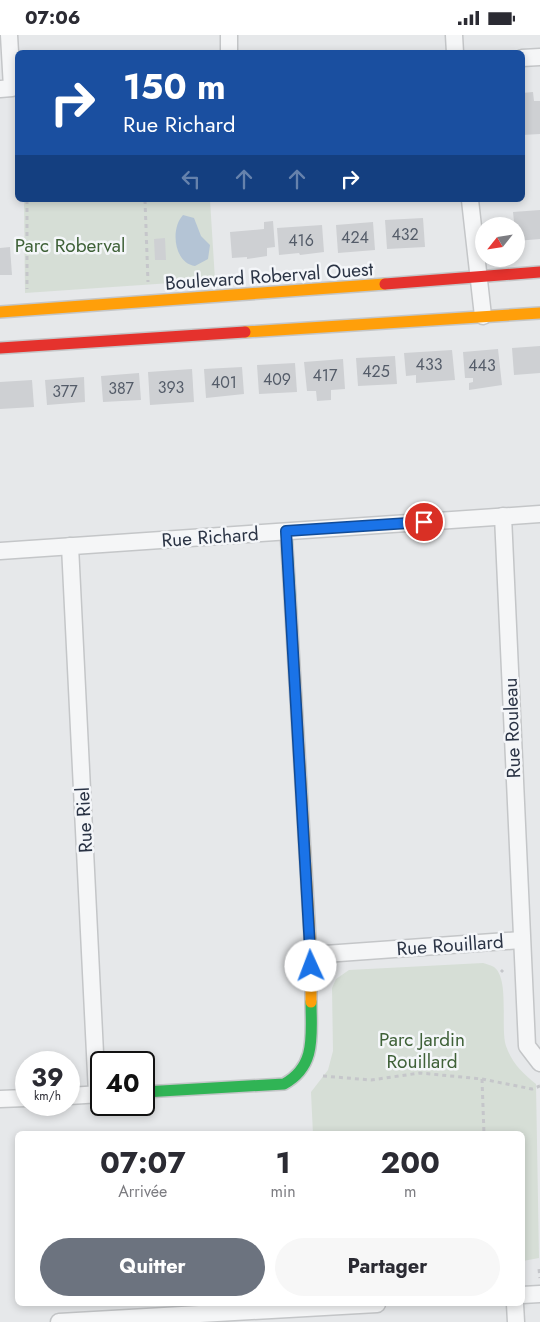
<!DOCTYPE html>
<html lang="fr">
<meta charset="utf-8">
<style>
:root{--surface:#fff;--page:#f7f7f7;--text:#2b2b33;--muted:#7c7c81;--accent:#6c737f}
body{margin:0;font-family:Jost,sans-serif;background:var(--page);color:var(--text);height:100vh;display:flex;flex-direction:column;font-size:19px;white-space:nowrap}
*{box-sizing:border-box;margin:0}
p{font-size:16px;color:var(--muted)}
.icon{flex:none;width:28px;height:28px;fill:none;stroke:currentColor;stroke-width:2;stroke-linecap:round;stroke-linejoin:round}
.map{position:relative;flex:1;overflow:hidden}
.sheet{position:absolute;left:15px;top:1096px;width:510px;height:175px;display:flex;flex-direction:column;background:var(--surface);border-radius:8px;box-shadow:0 2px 8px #0003}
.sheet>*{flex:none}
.hud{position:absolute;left:15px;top:15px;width:510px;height:152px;border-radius:8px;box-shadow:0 2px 8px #0003;background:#1a4fa0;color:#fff;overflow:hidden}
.needle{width:32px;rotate:240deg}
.controls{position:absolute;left:475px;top:182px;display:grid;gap:10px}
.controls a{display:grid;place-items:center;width:50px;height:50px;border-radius:50%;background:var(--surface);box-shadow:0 2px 8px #0003;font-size:25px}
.speed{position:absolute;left:15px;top:1016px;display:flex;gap:10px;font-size:25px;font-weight:700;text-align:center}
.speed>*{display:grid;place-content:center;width:65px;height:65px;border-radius:50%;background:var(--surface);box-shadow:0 2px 8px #0003;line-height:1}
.speed small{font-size:12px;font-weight:400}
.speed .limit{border:2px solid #111;border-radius:8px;background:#fff;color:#111}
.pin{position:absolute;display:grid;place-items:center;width:42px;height:42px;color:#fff;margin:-21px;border:2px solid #fff;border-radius:50%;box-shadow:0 1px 5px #0007}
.me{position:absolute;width:55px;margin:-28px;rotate:358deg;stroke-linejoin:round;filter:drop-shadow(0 0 4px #0008)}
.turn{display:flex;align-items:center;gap:18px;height:105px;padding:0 25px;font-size:22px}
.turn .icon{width:65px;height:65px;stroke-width:2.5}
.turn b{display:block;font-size:35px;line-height:42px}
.lanes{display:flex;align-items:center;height:48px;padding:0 25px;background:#0003;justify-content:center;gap:25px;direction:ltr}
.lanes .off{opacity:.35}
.eta{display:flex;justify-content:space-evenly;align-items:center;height:85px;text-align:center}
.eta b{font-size:30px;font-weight:700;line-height:35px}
.cta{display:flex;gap:10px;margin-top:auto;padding:10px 25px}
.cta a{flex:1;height:58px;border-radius:30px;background:var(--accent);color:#fff;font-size:20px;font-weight:700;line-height:58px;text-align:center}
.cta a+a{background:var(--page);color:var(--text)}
.status{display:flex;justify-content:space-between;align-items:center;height:35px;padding:0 25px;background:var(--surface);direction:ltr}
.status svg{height:14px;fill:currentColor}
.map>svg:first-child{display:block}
</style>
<div class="status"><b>07:06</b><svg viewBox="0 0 49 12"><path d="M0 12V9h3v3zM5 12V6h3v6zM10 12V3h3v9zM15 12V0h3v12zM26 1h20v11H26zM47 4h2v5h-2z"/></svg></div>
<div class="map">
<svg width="540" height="1287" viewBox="0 0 540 1287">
<rect width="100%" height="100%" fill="#e6e8ea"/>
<g fill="#d6ded6">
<polygon points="24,165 210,165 215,245 25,258"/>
<path d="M483 928C486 929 491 930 494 932 510 944 500 992 506 1011 512 1028 522 1038 536 1049L539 1223 523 1226 522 1099H313L311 1057 328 1035 333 1016 332 953 336 944 349 935Z"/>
</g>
<path fill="#b4c4d5" d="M183 180 194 183 201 201 210 210 208 224 195 231C174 228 170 194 183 180Z"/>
<g fill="#ced0d3">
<polygon points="533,57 534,66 540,66 540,99 522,100 522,58"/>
<polygon points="540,175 540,204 516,206 513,177"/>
<polygon points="423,183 425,212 387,214 385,185"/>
<polygon points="273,186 275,212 267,213 267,221 247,224 247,222 232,223 230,197 264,194 264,187"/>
<polygon points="373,187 375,215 338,218 336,190"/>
<polygon points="322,190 324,217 300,220 299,218 279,220 277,193"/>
<polygon points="165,203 166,225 155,225 154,204"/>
<polygon points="10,212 12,240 0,240 0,213"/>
<polygon points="540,311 540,338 514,340 512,313"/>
<polygon points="498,314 502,350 469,355 469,348 473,347 473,343 465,343 463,317"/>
<polygon points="452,315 455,345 416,348 416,340 406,341 404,318"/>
<polygon points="395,321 397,349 358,351 356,323"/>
<polygon points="343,324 345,354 331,355 331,365 317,366 316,356 307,356 304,327"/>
<polygon points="295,328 297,357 259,359 257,330"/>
<polygon points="242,332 244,359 206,363 204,334"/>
<polygon points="192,334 194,367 150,370 148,337"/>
<polygon points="139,338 141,365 103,367 101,341"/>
<polygon points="84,342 85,367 47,370 45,345"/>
<polygon points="32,345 34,372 0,374 0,347"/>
</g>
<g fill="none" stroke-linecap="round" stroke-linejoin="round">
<defs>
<g id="street">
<polyline points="229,0 229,18"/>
<polyline points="454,0 455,18"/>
<polyline points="522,23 540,22"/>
<polyline points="0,54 12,53 9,0"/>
<polyline points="470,165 483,281"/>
<polyline points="503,481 527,1011 540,1028"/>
<polyline points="70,511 97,1059"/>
<polyline points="0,516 540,479"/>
<polyline points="311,920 521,905"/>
<polyline points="69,1061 101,1059"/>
<polyline points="0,1064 26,1063"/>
<polyline points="522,1260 540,1259"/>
<polyline points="515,1269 516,1287"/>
<polyline points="59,1287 377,1269"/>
</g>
<g id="fast">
<polyline points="286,496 290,562"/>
<path d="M144 1057 284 1049C317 1031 311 999 311 967"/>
</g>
<g id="slow">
<polyline points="0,277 385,249"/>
<polyline points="245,297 540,278"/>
<polyline points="290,562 311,920 311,967"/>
</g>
<g id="jam">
<polyline points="385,249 540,237"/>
<polyline points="0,313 245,297"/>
</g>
</defs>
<use href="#street" stroke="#c4c6c8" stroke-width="19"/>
<use href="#fast" stroke="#c4c6c8" stroke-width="14"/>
<use href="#slow" stroke="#c4c6c8" stroke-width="14"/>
<use href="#jam" stroke="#c4c6c8" stroke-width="14"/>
<g stroke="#c5c6ca" stroke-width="3" stroke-dasharray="4 4" stroke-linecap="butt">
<polyline points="27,165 27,254"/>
<polyline points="145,165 148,247"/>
<polyline points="501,937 503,935"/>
<polyline points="323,1041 371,1045 420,1038 482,1044 532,1054 540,1051"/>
<polyline points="482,1044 484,1099"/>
<polyline points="117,1074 117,1077"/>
<polyline points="539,1234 540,1243"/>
</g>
<use href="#street" stroke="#f5f6f7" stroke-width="16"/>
<use href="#fast" stroke="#30b455" stroke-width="11"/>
<use href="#slow" stroke="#ff9f0a" stroke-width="11"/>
<use href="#jam" stroke="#e5322d" stroke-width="11"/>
</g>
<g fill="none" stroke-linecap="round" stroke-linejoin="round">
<defs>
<polyline id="route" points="311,931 286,496 424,487"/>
</defs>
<use href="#route" stroke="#114b97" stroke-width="12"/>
<use href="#route" stroke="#1a73e8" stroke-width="9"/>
</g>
<g text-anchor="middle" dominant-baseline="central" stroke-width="5" stroke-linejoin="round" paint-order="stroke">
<g font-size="16" fill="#545c69">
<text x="405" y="199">432</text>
<text x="355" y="202">424</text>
<text x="301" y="205">416</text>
<text x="429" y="329">433</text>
<text x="482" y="330">443</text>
<text x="376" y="336">425</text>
<text x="325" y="340">417</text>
<text x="277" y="344">409</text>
<text x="224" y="347">401</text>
<text x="171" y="352">393</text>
<text x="121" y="353">387</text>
<text x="65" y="356">377</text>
</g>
<g font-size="19" fill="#3f6138" stroke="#f4f6f9">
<text x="70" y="210">Parc Roberval</text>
<text x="422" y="1004">Parc Jardin<tspan x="422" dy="22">Rouillard</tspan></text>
</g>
<g font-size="19" fill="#2b3445" stroke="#f4f6f9">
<text transform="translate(269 241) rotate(-4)">Boulevard Roberval Ouest</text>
<text transform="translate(210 502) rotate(-4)">Rue Richard</text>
<text transform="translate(512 693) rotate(-92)">Rue Rouleau</text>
<text transform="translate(84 785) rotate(-93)">Rue Riel</text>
<text transform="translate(450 910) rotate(-4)">Rue Rouillard</text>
</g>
</g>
</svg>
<div class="controls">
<a><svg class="needle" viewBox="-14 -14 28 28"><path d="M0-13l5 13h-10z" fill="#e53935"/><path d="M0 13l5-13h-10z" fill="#7c7c81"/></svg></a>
</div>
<div class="speed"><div>39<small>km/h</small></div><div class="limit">40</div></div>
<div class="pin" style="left:424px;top:487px;background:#d93025"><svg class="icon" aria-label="arrive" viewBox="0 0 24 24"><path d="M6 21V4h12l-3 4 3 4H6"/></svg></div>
<svg class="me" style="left:311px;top:931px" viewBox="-20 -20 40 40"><circle r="19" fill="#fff"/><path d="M0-13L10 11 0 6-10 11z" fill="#1a73e8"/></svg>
<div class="hud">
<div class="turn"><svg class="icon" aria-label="right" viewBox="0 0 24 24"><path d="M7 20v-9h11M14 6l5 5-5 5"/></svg><div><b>150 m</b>Rue Richard</div></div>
<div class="lanes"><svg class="icon off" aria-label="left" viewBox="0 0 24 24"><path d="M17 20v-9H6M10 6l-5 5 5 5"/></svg><svg class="icon off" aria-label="ahead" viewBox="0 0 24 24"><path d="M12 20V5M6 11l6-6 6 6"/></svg><svg class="icon off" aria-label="ahead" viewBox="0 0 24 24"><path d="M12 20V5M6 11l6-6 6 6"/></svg><svg class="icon" aria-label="right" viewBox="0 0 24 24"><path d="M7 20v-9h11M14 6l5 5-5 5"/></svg></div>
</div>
<section class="sheet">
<div class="eta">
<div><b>07:07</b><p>Arrivée</p></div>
<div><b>1</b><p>min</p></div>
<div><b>200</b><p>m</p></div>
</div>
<div class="cta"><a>Quitter</a><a>Partager</a></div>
</section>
</div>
